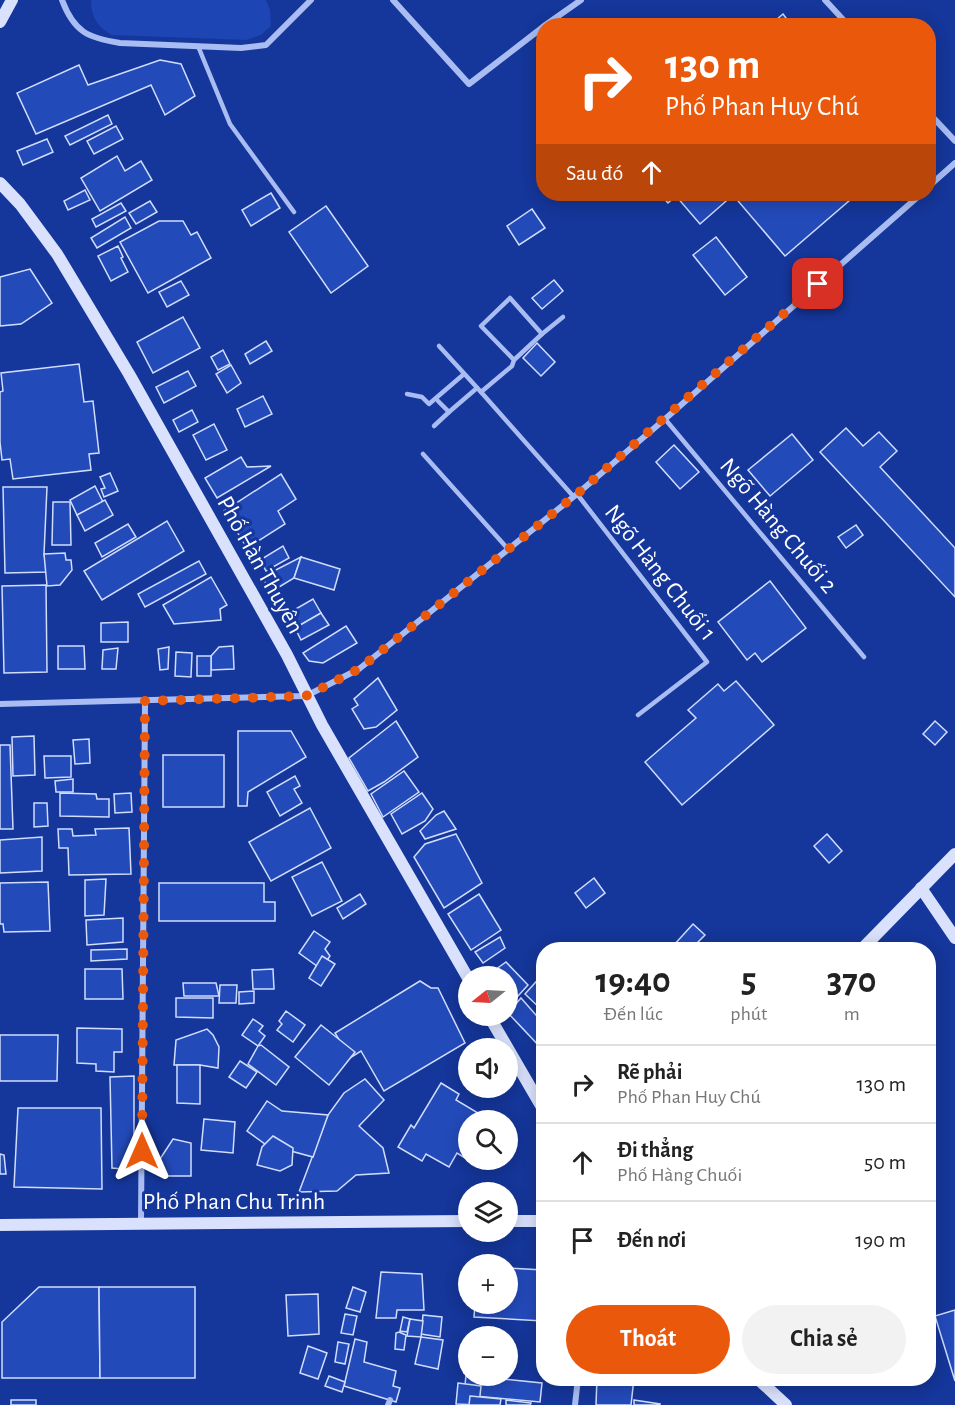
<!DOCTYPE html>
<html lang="vi">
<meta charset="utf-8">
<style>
:root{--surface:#fff;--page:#f2f2f2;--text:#222;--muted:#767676;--line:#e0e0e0;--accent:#ea580c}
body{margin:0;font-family:"Alegreya Sans",sans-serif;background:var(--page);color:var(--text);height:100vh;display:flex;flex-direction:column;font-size:22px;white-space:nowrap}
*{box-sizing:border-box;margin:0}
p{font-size:20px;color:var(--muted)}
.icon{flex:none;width:33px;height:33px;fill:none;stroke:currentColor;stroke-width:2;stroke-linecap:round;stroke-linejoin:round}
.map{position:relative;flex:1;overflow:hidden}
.drawer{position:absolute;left:536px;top:942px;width:400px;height:444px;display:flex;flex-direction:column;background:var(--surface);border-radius:24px;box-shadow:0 3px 15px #0003}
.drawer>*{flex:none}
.hud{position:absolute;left:536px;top:18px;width:400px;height:183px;border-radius:24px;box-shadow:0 3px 15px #0003;background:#ea580c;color:#fff;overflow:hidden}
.needle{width:39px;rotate:252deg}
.buttons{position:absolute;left:458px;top:966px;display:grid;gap:12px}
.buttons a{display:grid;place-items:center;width:60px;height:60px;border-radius:50%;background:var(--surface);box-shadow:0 3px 15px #0003;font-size:30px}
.pin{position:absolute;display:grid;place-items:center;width:51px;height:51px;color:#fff;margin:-26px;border-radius:12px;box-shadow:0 3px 9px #0006}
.me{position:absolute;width:66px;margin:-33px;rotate:0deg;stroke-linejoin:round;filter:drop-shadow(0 0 4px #0008)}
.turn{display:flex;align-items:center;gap:21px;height:126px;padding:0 30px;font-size:27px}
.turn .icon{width:78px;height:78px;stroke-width:2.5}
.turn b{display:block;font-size:42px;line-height:51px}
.then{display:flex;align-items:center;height:57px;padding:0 30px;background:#0003;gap:12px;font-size:22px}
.eta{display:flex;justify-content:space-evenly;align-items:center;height:102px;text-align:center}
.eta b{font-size:36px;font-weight:700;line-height:42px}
.action{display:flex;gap:12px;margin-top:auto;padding:12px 30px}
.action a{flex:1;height:69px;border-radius:36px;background:var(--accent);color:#fff;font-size:24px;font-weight:700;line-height:69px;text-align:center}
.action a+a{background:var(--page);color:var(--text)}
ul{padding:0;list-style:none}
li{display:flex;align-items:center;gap:18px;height:78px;padding:0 30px;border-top:2px solid var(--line)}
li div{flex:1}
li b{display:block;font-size:22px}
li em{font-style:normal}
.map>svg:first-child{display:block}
</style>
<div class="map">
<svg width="955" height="1405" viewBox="0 0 955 1405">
<rect width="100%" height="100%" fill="#15369a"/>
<path fill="#1d45b4" d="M91 0H266L270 10 271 26 261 35 247 40 111 35C97 26 91 17 91 0Z"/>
<g fill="#234ab9" stroke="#d1ddfd" stroke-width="1.5">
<polygon points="783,14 792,26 769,26"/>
<polygon points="160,60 181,64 195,96 165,115 151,85 36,134 17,93 79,65 88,85"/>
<polygon points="108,115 112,124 70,145 65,136"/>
<polygon points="116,126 123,139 94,154 87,141"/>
<polygon points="47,139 53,152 23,165 17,151"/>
<polygon points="117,156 125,171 141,161 152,180 100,211 81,178"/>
<polygon points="85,190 90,200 68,210 64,201"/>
<polygon points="271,193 280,208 251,226 242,210"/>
<polygon points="660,194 857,194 785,256 733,195 700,224 676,196 668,203"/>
<polygon points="150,201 157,212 136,224 129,213"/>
<polygon points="121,203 126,211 96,227 92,219"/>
<polygon points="326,206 368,266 331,293 289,232"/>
<polygon points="532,209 545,228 519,245 507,226"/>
<polygon points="125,217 131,228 97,248 91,238"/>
<polygon points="159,221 183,221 191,235 197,232 211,258 148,293 120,242"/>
<polygon points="716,237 747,277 725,295 693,255"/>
<polygon points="118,246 123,257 121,258 128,272 111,281 98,256"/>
<polygon points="30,269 52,303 21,324 0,326 0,277"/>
<polygon points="554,280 563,291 542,309 532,298"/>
<polygon points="181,281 189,295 167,307 159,292"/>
<polygon points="183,317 200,348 153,373 137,342"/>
<polygon points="266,341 272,351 250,364 245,354"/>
<polygon points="537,343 555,362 541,376 523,358"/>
<polygon points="223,350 230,364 218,370 211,357"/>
<polygon points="79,364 84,402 93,401 99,453 89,454 91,470 13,479 10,459 2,460 0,442 0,392 3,391 1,373"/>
<polygon points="231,365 241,383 227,393 216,374"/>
<polygon points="188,371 196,386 164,403 156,387"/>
<polygon points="263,396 272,414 245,427 237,409"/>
<polygon points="192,410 198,422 179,432 173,420"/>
<polygon points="214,424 227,450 206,460 193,435"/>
<polygon points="846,428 863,446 879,432 897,451 880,467 955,548 955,597 820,452"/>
<polygon points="792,434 813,460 770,496 748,470"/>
<polygon points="674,445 699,472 680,489 656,462"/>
<polygon points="241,457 247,467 271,466 217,498 205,478"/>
<polygon points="110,473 118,491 104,497 101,489 105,488 100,477"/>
<polygon points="281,474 296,499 278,511 285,524 247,548 224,511"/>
<polygon points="95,486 103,502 77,515 70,500"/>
<polygon points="3,487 47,487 44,554 48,572 5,573"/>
<polygon points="105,500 113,515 85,531 77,515"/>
<polygon points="53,502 70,502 71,545 52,545"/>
<polygon points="167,521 184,551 102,600 84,571"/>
<polygon points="128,524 136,537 102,557 95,543"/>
<polygon points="856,525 863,535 846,548 838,537"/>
<polygon points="283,546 289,558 266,571 260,560"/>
<polygon points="65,553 66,560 71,560 72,570 60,585 47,586 44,554"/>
<polygon points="301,557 294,578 271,592 262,577"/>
<polygon points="301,557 340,569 334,590 294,578"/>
<polygon points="199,561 206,574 145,607 138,594"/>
<polygon points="211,577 227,605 220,609 221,620 174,624 163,605"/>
<polygon points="770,581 806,628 762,662 755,653 747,660 718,622"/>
<polygon points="46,585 47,672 4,673 2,586"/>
<polygon points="313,599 321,613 295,628 287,614"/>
<polygon points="321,613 329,625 301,640 295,628"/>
<polygon points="128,622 128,642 101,642 101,623"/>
<polygon points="346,626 357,643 323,663 309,661 303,653"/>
<polygon points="58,646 84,646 85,669 58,669"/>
<polygon points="233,646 234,669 211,670 211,656 219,647"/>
<polygon points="169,647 168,669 160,670 158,649"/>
<polygon points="118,648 116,669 102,669 103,650"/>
<polygon points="176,652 192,653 191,677 175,676"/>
<rect x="197" y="656" width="14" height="20"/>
<polygon points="378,678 397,710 376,727 364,729 352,709 358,705 354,699"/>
<polygon points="736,681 774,725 682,805 645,762 696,718 688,710 718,684 724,691"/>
<polygon points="396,721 418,757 384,782 368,791 349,758"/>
<polygon points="935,721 947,732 935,745 923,734"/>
<polygon points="238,731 291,731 306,757 248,792 247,806 238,806"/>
<polygon points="34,736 35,775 13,776 12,737"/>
<polygon points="89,739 90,763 75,764 73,740"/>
<polygon points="0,745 10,745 13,829 0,829"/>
<rect x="163" y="755" width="61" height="52"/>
<polygon points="44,756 71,756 71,777 45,778"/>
<polygon points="404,771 419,792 383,817 371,794"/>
<polygon points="295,776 300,786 294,789 302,803 280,816 267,792"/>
<polygon points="73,779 73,792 56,792 55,781"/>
<polygon points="60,793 96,794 97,799 109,799 109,817 60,816"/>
<polygon points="131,793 132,812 115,813 114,794"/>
<polygon points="422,793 433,809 425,821 402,834 391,814"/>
<polygon points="34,803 47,803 48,826 34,827"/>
<polygon points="310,808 331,848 271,881 249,842"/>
<polygon points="444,811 456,829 425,839 420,831 436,815"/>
<polygon points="129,828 131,874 69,875 68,848 59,848 58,829 72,829 73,836 96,835 95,829"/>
<polygon points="456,834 482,883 444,908 414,857 425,844"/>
<polygon points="827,834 842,851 829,863 814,846"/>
<polygon points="42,837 42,871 0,873 0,840"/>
<polygon points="322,862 342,901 312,916 292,877"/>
<polygon points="594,878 605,893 586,908 575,893"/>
<polygon points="106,879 104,915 85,916 85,880"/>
<polygon points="48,882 50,931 4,932 3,924 0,924 0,883"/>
<polygon points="159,883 264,883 264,902 275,902 275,921 159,921"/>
<polygon points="360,894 366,904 343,919 337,908"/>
<polygon points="479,894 501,930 471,950 448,914"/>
<polygon points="123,918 123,942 87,945 86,920"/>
<polygon points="693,924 705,935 690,950 677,950 673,946"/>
<polygon points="314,931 330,942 325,949 330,956 321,969 299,953"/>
<polygon points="500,937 505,948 483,963 475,952"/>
<polygon points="127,949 127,959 91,961 91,950"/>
<polygon points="322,956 335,964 321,986 309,978"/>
<polygon points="506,962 528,985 507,1008 507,976 498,976 495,970"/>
<polygon points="85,969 122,969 123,999 85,999"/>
<polygon points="273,969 274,989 253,989 252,970"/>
<polygon points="543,974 543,1011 525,994"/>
<polygon points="420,981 431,988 438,988 465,1043 384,1091 361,1051 350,1058 335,1033"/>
<polygon points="183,983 216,983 219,996 184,996"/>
<polygon points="220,985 237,985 236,1003 219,1003"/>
<polygon points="254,991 254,1003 239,1004 239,992"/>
<polygon points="176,998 213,998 213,1018 176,1017"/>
<polygon points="521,998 543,1023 543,1050 508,1013"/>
<polygon points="286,1011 305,1025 293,1042 277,1030 282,1024 279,1021"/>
<polygon points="253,1019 263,1026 259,1031 265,1036 258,1046 242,1035"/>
<polygon points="321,1025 355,1052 329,1085 295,1057"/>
<polygon points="77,1028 122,1029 122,1052 114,1052 114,1072 96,1071 96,1064 77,1063"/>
<polygon points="207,1029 213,1035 219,1047 218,1068 200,1065 174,1065 176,1040"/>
<polygon points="0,1035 58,1035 57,1081 0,1081"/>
<polygon points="261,1045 289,1067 276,1085 248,1064 258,1046"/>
<polygon points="240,1061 257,1072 246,1088 229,1077"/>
<polygon points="177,1065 200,1065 200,1104 177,1103"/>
<polygon points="134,1076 134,1170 112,1168 110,1077"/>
<polygon points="365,1079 384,1100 359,1126 383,1148 389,1173 356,1175 337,1191 299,1192 328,1115 344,1093"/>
<polygon points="441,1083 459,1094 456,1100 478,1113 474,1120 468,1120 468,1153 465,1158 457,1153 449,1167 426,1154 422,1161 398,1147 411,1125 414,1128"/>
<polygon points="267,1101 282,1111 328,1115 313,1157 265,1144 247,1131"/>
<polygon points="18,1108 101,1108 102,1189 14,1187"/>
<polygon points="204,1119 235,1122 233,1153 201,1150"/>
<polygon points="273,1136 293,1148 292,1165 280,1171 257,1165 262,1147"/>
<polygon points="173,1139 191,1143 191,1176 161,1176 160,1159"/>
<polygon points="0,1154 4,1155 6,1174 0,1174"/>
<polygon points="507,1268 543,1270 543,1321 474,1317 475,1304 507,1304"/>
<polygon points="381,1272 422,1274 424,1310 397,1310 396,1318 376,1318"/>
<polygon points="39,1287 99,1287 100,1378 2,1378 2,1322"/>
<polygon points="99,1287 195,1287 195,1378 100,1378"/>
<polygon points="353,1287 366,1292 360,1312 346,1308"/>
<polygon points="318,1294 319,1334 288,1336 286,1295"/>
<polygon points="955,1310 955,1381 935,1316"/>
<polygon points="345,1314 357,1316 353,1335 341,1333"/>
<polygon points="423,1315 442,1317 440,1337 421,1334"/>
<polygon points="403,1317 410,1319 407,1332 400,1331"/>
<polygon points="410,1319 423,1321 421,1337 407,1336"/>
<polygon points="399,1332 406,1335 404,1350 395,1349 396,1333"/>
<polygon points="421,1337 443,1340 438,1369 415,1364"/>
<polygon points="355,1339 367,1342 364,1362 396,1371 393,1386 400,1388 396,1402 344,1386"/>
<polygon points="338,1342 349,1344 345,1364 335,1362"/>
<polygon points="308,1346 327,1353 318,1379 300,1373"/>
<rect x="464" y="1360" width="4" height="13"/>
<polygon points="466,1375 542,1383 540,1402 464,1395"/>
<polygon points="329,1376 345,1382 342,1392 325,1386"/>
<polygon points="597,1378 634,1378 631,1405 596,1405"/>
<polygon points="458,1383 481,1386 479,1405 456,1404"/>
<polygon points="470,1396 501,1399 500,1405 469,1405"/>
<rect x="11" y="1400" width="25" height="5"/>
<polygon points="506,1400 531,1403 530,1405 506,1405"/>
<polygon points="634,1400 660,1404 660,1405 634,1405"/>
</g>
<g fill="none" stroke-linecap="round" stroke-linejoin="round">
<g stroke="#a9bdf3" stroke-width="4.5">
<polyline points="198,46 230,124 294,212"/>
<polyline points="542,334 563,317"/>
<polyline points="439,346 481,392"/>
<polyline points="514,360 481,326 510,298 542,334 514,360 512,366 481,392 573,496"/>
<polyline points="407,394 422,397 429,404 464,374"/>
<polyline points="438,401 449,412 477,388"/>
<polyline points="665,419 864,657"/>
<polyline points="434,426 449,412"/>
<polyline points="423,454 508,549"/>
<polyline points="577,494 707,662 638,715"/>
</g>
<g stroke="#a9bdf3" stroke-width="6">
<path d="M62 0C74 32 88 38 120 43L241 48 266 45 311 0"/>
<polyline points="393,0 469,84 543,27"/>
<polyline points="825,0 849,26"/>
<polyline points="544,26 581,0"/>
<polyline points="928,112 955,141"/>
<polyline points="928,187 955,163"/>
<polyline points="0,704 306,696 359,669 577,494 665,419 921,194"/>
<polyline points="141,1223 145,701"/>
<polyline points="388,1405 390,1400"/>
<polyline points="575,1405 578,1378"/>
</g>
<g stroke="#d9e1fc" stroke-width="12">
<polyline points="0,22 12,0"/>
<polyline points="0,183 20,204 57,254 129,374 287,655 322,725 468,978"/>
<polyline points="921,888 955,938"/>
<polyline points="861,950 955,854"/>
<polyline points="489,1016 543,1109"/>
<polyline points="507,1221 543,1221"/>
<polyline points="0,1225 468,1221"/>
<polyline points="757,1378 786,1405"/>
</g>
</g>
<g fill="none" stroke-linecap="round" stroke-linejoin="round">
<polyline stroke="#ea580c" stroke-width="10" stroke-dasharray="0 18" points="142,1151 145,701 306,696 359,669 577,494 818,284"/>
</g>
<g text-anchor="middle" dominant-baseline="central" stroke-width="6" stroke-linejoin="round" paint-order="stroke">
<g font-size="24" fill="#fff" stroke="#15369a">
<text transform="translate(778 526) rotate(50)">Ngõ Hàng Chuối 2</text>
<text transform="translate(260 565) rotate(61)">Phố Hàn Thuyên</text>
<text transform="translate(660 573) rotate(52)">Ngõ Hàng Chuối 1</text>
<text x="234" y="1202">Phố Phan Chu Trinh</text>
</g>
</g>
</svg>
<div class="buttons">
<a><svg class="needle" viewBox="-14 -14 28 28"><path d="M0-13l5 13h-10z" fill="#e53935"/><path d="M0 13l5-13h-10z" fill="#767676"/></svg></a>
<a><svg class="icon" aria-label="sound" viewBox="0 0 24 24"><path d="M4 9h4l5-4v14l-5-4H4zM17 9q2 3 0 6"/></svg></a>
<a><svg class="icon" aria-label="search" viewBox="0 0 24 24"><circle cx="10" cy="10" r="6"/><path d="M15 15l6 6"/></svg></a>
<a><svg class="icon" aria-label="layers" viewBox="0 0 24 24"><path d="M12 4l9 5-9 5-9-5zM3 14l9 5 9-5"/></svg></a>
<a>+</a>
<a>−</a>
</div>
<div class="pin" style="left:818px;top:284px;background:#d93025"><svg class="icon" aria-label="arrive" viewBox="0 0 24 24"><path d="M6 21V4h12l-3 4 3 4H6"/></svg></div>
<svg class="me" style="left:142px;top:1151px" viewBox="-20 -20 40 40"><path d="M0-17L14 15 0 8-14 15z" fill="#ea580c" stroke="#fff" stroke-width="4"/></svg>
<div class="hud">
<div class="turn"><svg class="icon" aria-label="right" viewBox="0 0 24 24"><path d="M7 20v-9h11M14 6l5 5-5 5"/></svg><div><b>130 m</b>Phố Phan Huy Chú</div></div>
<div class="then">Sau đó<svg class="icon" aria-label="ahead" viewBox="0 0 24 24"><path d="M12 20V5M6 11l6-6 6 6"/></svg></div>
</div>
<section class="drawer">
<div class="eta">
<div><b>19:40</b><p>Đến lúc</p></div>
<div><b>5</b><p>phút</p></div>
<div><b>370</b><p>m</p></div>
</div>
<ul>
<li><svg class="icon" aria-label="right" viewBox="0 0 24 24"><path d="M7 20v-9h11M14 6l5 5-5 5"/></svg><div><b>Rẽ phải</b><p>Phố Phan Huy Chú</p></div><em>130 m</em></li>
<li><svg class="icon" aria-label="ahead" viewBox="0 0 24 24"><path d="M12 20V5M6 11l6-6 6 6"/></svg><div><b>Đi thẳng</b><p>Phố Hàng Chuối</p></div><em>50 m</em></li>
<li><svg class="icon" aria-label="arrive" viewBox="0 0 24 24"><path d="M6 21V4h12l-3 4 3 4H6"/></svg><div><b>Đến nơi</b></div><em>190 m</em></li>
</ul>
<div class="action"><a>Thoát</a><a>Chia sẻ</a></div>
</section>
</div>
